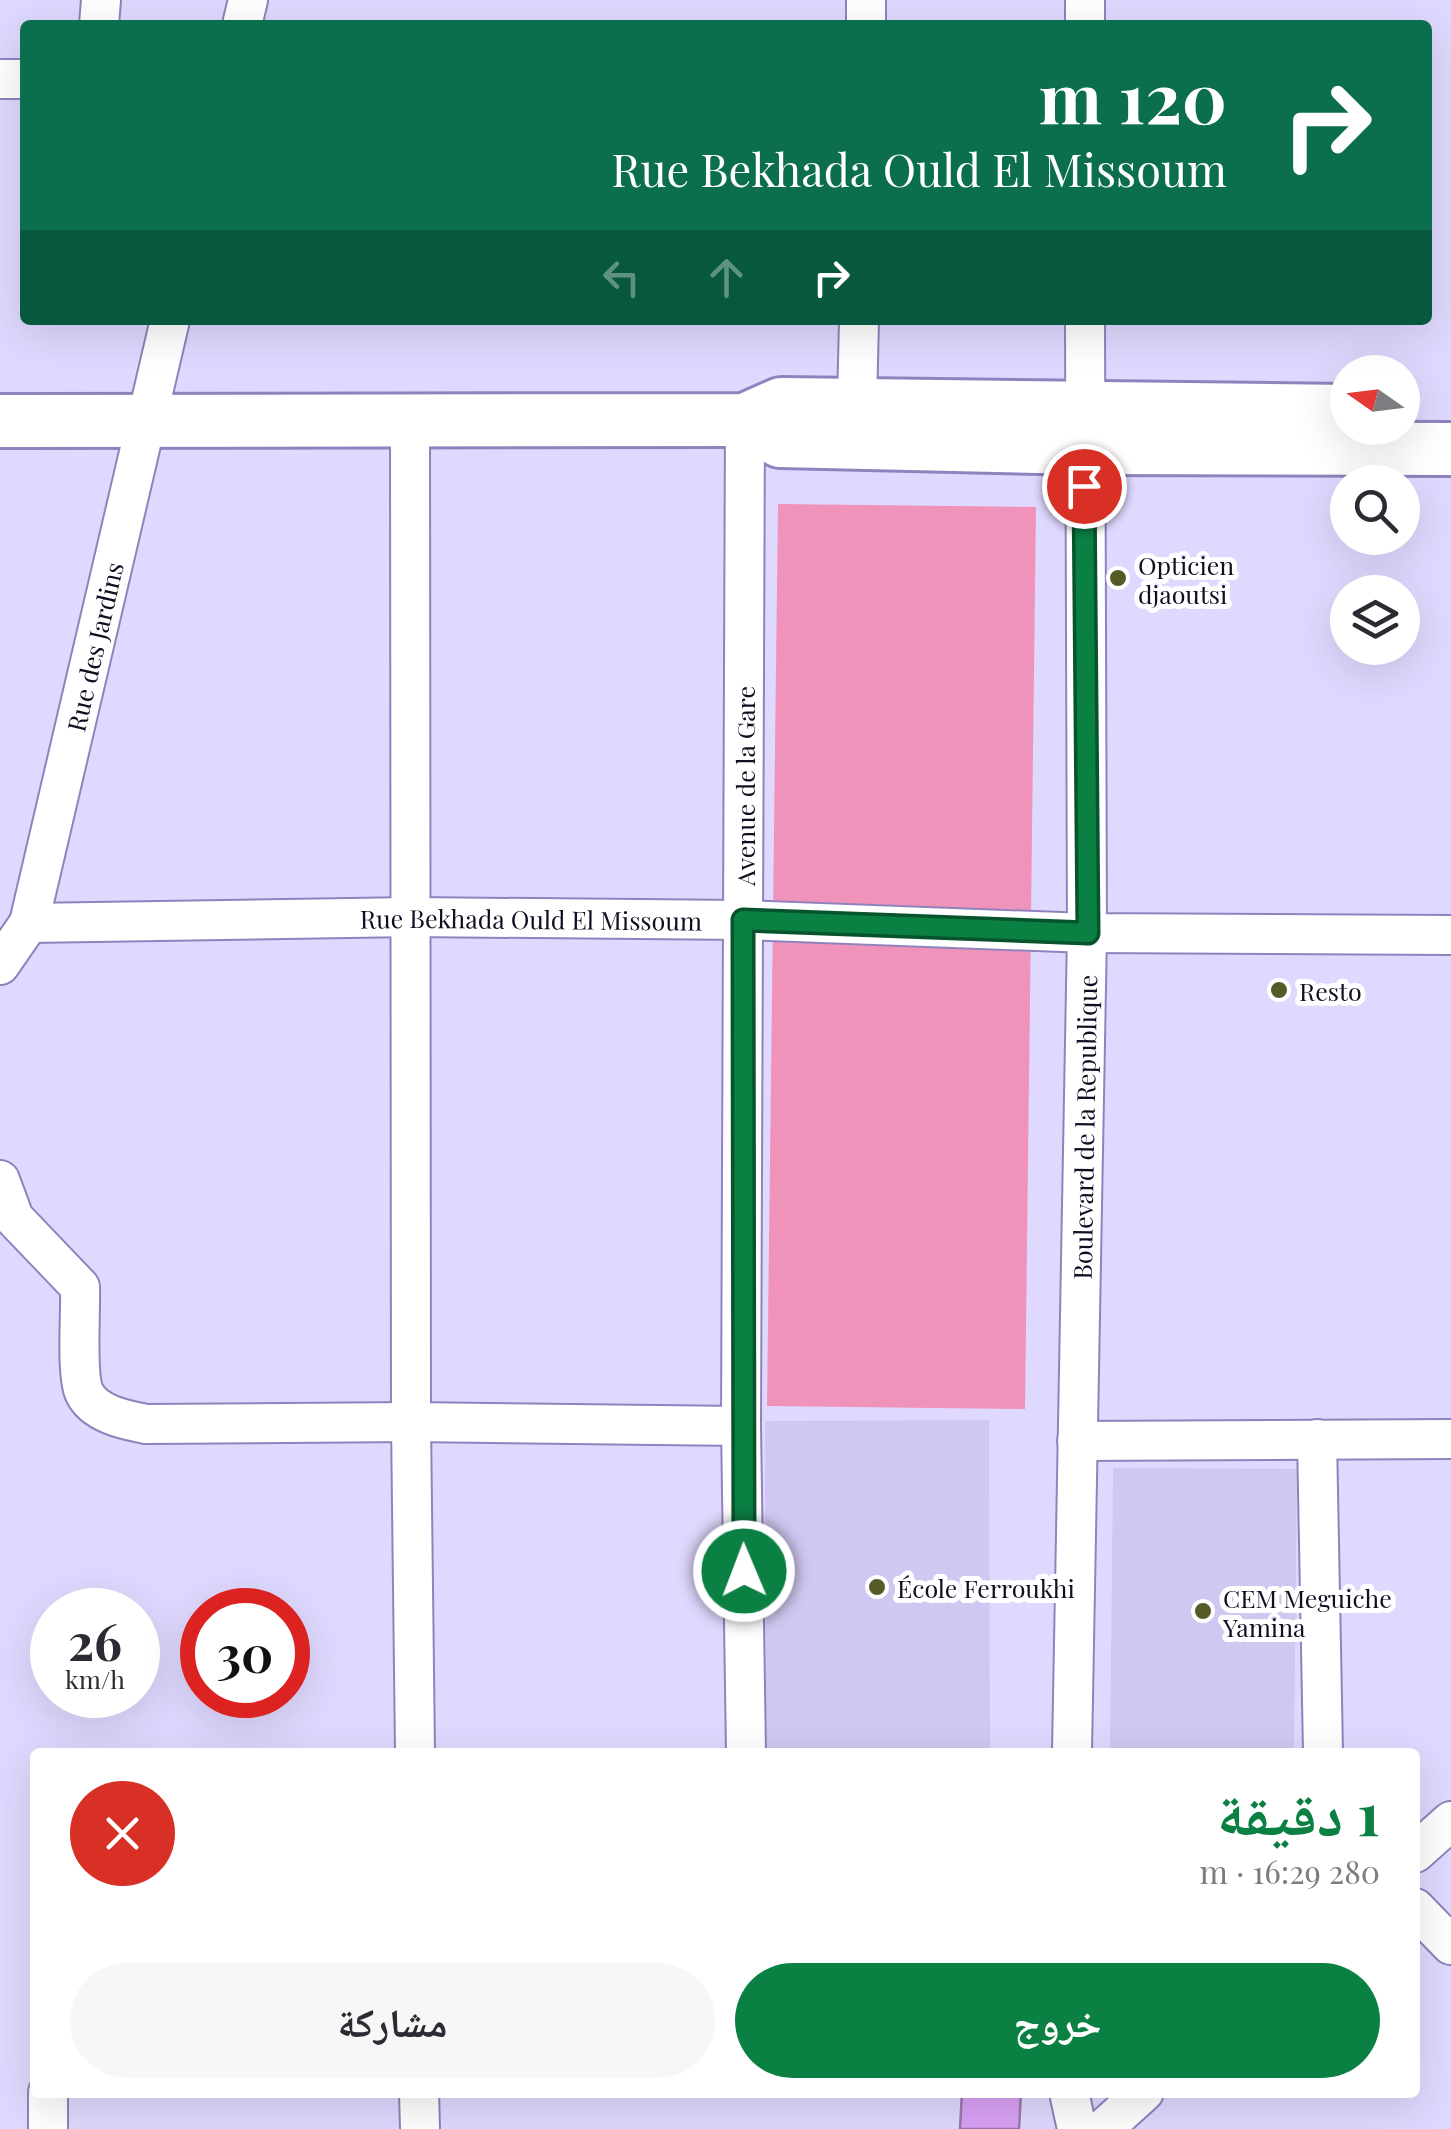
<!DOCTYPE html>
<html lang="ar">
<meta charset="utf-8">
<style>
:root{--surface:#fff;--page:#f7f7f7;--text:#2b2b33;--muted:#7c7c81;--accent:#0b8043}
body{margin:0;font-family:"Playfair Display","Noto Naskh Arabic",serif;background:var(--page);color:var(--text);direction:rtl;height:100vh;display:flex;flex-direction:column;font-size:38px;white-space:nowrap}
*{box-sizing:border-box;margin:0}
p{font-size:32px;color:var(--muted)}
.icon{flex:none;width:55px;height:55px;fill:none;stroke:currentColor;stroke-width:2;stroke-linecap:round;stroke-linejoin:round}
.map{position:relative;flex:1;overflow:hidden;direction:ltr}
.drawer{position:absolute;left:30px;top:1748px;width:1390px;height:350px;display:flex;flex-direction:column;background:var(--surface);border-radius:10px;box-shadow:0 10px 40px #0002;direction:rtl}
.drawer>*{flex:none}
.guide{position:absolute;left:20px;top:20px;width:1412px;height:305px;border-radius:10px;box-shadow:0 10px 40px #0002;direction:rtl;background:#0b6e4f;color:#fff;overflow:hidden}
.needle{width:65px;rotate:284deg}
.controls{position:absolute;left:1330px;top:355px;display:grid;gap:20px}
.controls a{display:grid;place-items:center;width:90px;height:90px;border-radius:50%;background:var(--surface);box-shadow:0 10px 40px #0002;font-size:50px}
.speed{position:absolute;left:30px;top:1588px;display:flex;gap:20px;font-size:50px;font-weight:700;text-align:center}
.speed>*{display:grid;place-content:center;width:130px;height:130px;border-radius:50%;background:var(--surface);box-shadow:0 10px 40px #0002;line-height:1}
.speed small{font-size:25px;font-weight:400}
.speed .limit{border:15px solid #d22;background:#fff;color:#111}
.pin{position:absolute;display:grid;place-items:center;width:85px;height:85px;color:#fff;margin:-42px;border:5px solid #fff;border-radius:50%;box-shadow:0 2px 10px #0007}
.me{position:absolute;width:110px;margin:-55px;rotate:359deg;stroke-linejoin:round;filter:drop-shadow(0 0 8px #0008)}
.turn{display:flex;align-items:center;gap:35px;height:210px;padding:0 40px;font-size:45px}
.turn .icon{width:130px;height:130px;stroke-width:2.5}
.turn b{display:block;font-size:70px;line-height:85px}
.lanes{display:flex;align-items:center;height:95px;padding:0 40px;background:#0003;justify-content:center;gap:50px;direction:ltr}
.lanes .off{opacity:.35}
.round{display:grid;place-items:center;flex:none;width:105px;height:105px;border-radius:52px;background:var(--page)}
.overview{display:flex;align-items:center;justify-content:space-between;height:170px;padding:0 40px}
h1{font-size:60px;font-weight:700;line-height:75px;color:var(--accent)}
.action{display:flex;gap:20px;margin-top:auto;padding:20px 40px}
.action a{flex:1;height:115px;border-radius:60px;background:var(--accent);color:#fff;font-size:40px;font-weight:700;line-height:115px;text-align:center}
.action a+a{background:var(--page);color:var(--text)}
.map>svg:first-child{display:block}
</style>
<div class="map">
<svg width="1451" height="2129" viewBox="0 0 1451 2129">
<rect width="100%" height="100%" fill="#e0d9ff"/>
<g fill="#d0c8f1">
<polygon points="989,1420 990,1752 766,1752 765,1421"/>
<polygon points="1113,1468 1297,1469 1294,1752 1110,1752"/>
</g>
<polygon fill="#f093ba" points="778,504 1036,507 1025,1409 767,1406"/>
<polygon fill="#daa1f6" stroke="#9b78ad" stroke-width="2.5" points="962,2092 1021,2092 1019,2129 960,2129"/>
<g fill="none" stroke-linecap="round" stroke-linejoin="round">
<defs>
<g id="street">
<polyline points="99,25 101,0"/>
<polyline points="242,25 248,0"/>
<polyline points="866,25 866,0"/>
<polyline points="1085,25 1085,0"/>
<polyline points="0,79 25,79"/>
<polyline points="857,404 859,320"/>
<polyline points="745,420 741,1426 746,1752"/>
<polyline points="410,421 411,1422 415,1752"/>
<path id="s1" d="M29 923 412 917 743 920 1087 933 1451 935"/>
<path id="s2" d="M0 965 29 923 170 320"/>
<path d="M0 1180 14 1218 80 1287C81 1310 76 1373 84 1392 94 1414 125 1420 146 1424L411 1422 741 1426"/>
<polyline points="1317,1439 1323,1752"/>
<polyline points="1077,1441 1451,1439"/>
<path id="s3" d="M1072 1752 1087 933 1085 320"/>
<polyline points="1415,1853 1451,1821"/>
<polyline points="1415,1908 1451,1945"/>
<polyline points="419,2092 420,2129"/>
<polyline points="1069,2092 1077,2129"/>
<polyline points="48,2129 48,2092"/>
<polyline points="1103,2129 1144,2092"/>
</g>
<g id="secondary">
<polyline points="745,420 780,441 1084,448 1451,449"/>
<polyline points="0,421 745,420 781,404 1348,411"/>
</g>
</defs>
<use href="#street" stroke="#9083bd" stroke-width="42"/>
<use href="#secondary" stroke="#9083bd" stroke-width="58"/>
<use href="#street" stroke="#fff" stroke-width="38"/>
<use href="#secondary" stroke="#fff" stroke-width="52"/>
</g>
<g fill="none" stroke-linecap="round" stroke-linejoin="round">
<defs>
<polyline id="route" points="744,1571 743,920 1088,933 1084,486"/>
</defs>
<use href="#route" stroke="#07532c" stroke-width="25"/>
<use href="#route" stroke="#0b8043" stroke-width="18"/>
</g>
<g fill="#555a28" stroke="#fff" stroke-width="4">
<circle cx="1118" cy="578" r="10"/>
<circle cx="1279" cy="990" r="10"/>
<circle cx="877" cy="1587" r="10"/>
<circle cx="1203" cy="1611" r="10"/>
</g>
<g text-anchor="middle" dominant-baseline="central" stroke-width="10" stroke-linejoin="round" paint-order="stroke">
<g font-size="25" fill="#120d22" stroke="#fff" text-anchor="start">
<text x="1138" y="564">Opticien<tspan x="1138" dy="29">djaoutsi</tspan></text>
<text x="1299" y="990">Resto</text>
<text x="897" y="1587">École Ferroukhi</text>
<text x="1223" y="1597">CEM Meguiche<tspan x="1223" dy="29">Yamina</tspan></text>
</g>
<g font-size="25" fill="#120d22" stroke="#fff">
<text stroke="none"><textPath href="#s2" startOffset="335">Rue des Jardins</textPath></text>
<text transform="translate(744 786) rotate(-90)">Avenue de la Gare</text>
<text stroke="none"><textPath href="#s1" startOffset="502">Rue Bekhada Ould El Missoum</textPath></text>
<text stroke="none"><textPath href="#s3" startOffset="625">Boulevard de la Republique</textPath></text>
</g>
</g>
</svg>
<div class="controls">
<a><svg class="needle" viewBox="-14 -14 28 28"><path d="M0-13l5 13h-10z" fill="#e53935"/><path d="M0 13l5-13h-10z" fill="#7c7c81"/></svg></a>
<a><svg class="icon" aria-label="search" viewBox="0 0 24 24"><circle cx="10" cy="10" r="6"/><path d="M15 15l6 6"/></svg></a>
<a><svg class="icon" aria-label="layers" viewBox="0 0 24 24"><path d="M12 4l9 5-9 5-9-5zM3 14l9 5 9-5"/></svg></a>
</div>
<div class="speed"><div>26<small>km/h</small></div><div class="limit">30</div></div>
<div class="pin" style="left:1084px;top:486px;background:#d93025"><svg class="icon" aria-label="arrive" viewBox="0 0 24 24"><path d="M6 21V4h12l-3 4 3 4H6"/></svg></div>
<svg class="me" style="left:744px;top:1571px" viewBox="-20 -20 40 40"><circle r="17" fill="#0b8043" stroke="#fff" stroke-width="3"/><path d="M0-11L8 9 0 5-8 9z" fill="#fff"/></svg>
<div class="guide">
<div class="turn"><svg class="icon" aria-label="right" viewBox="0 0 24 24"><path d="M7 20v-9h11M14 6l5 5-5 5"/></svg><div><b>120 m</b>Rue Bekhada Ould El Missoum</div></div>
<div class="lanes"><svg class="icon off" aria-label="left" viewBox="0 0 24 24"><path d="M17 20v-9H6M10 6l-5 5 5 5"/></svg><svg class="icon off" aria-label="ahead" viewBox="0 0 24 24"><path d="M12 20V5M6 11l6-6 6 6"/></svg><svg class="icon" aria-label="right" viewBox="0 0 24 24"><path d="M7 20v-9h11M14 6l5 5-5 5"/></svg></div>
</div>
<section class="drawer">
<div class="overview"><div><h1>1 دقيقة</h1><p>280 m · 16:29</p></div><a class="round" style="background:#d93025;color:#fff"><svg class="icon" aria-label="close" viewBox="0 0 24 24"><path d="M6 6l12 12M18 6L6 18"/></svg></a></div>
<div class="action"><a>خروج</a><a>مشاركة</a></div>
</section>
</div>
